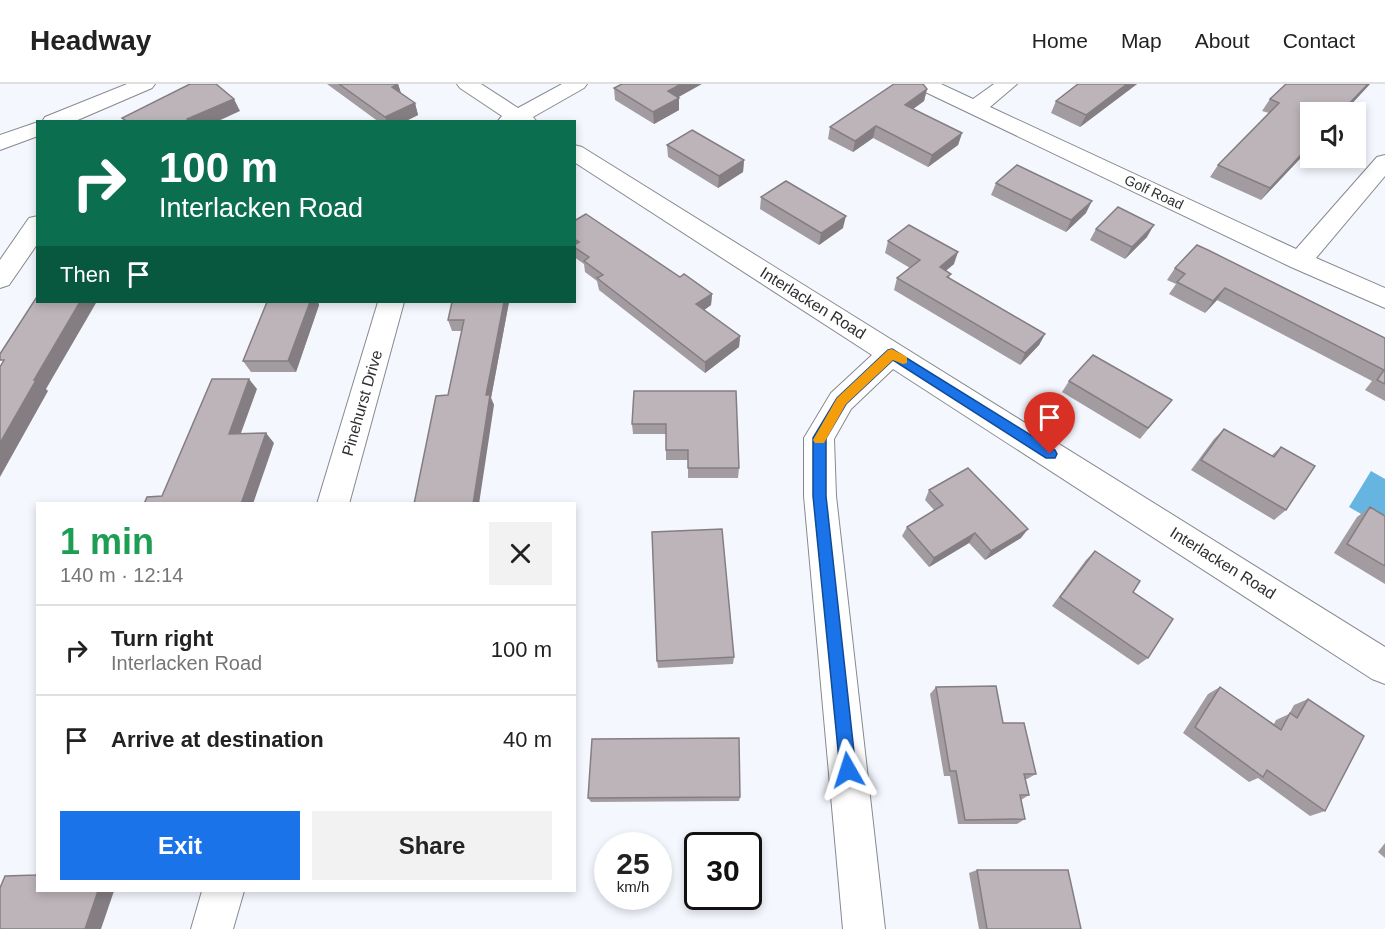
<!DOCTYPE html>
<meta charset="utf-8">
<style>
:root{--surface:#fff;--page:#f2f2f2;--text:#222;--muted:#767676;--line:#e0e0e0;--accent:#1a73e8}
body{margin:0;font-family:Helvetica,sans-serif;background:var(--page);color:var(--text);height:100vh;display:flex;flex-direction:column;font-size:22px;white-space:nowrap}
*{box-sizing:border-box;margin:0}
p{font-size:20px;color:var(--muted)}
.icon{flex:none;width:33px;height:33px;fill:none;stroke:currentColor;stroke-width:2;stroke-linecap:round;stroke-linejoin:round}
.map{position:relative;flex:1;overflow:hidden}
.sheet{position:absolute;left:36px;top:418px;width:540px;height:390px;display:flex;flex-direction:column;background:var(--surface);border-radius:0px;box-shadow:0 3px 9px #0003}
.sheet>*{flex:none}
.hud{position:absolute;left:36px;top:36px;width:540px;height:183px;border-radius:0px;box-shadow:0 3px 9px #0003;background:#0b6e4f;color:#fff;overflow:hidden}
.buttons{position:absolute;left:1300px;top:18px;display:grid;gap:12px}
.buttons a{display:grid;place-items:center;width:66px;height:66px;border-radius:0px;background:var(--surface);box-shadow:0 3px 9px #0003;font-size:30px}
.speed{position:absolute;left:594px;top:748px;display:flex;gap:12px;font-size:30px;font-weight:700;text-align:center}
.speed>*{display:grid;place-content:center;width:78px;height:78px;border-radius:50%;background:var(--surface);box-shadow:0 3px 9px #0003;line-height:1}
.speed small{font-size:15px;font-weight:400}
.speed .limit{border:3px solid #111;border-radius:9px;background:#fff;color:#111}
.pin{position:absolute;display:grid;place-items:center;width:51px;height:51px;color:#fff;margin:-62px -26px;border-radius:50% 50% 50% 0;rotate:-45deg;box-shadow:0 0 6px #0007}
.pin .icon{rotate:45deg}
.me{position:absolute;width:66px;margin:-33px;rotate:354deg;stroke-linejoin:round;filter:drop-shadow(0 0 4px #0008)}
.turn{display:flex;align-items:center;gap:21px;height:126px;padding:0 24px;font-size:27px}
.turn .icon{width:78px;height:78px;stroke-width:2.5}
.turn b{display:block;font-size:42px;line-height:51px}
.then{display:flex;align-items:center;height:57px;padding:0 24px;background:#0003;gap:12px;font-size:22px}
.round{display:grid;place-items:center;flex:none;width:63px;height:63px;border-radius:0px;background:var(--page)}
.summary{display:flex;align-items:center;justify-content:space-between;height:102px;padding:0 24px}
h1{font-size:36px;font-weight:600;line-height:45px;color:#1e9e55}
.button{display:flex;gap:12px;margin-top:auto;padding:12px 24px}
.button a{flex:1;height:69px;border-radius:0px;background:var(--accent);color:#fff;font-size:24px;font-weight:600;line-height:69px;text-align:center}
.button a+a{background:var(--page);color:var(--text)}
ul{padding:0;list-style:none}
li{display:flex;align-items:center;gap:18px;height:90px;padding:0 24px;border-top:2px solid var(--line)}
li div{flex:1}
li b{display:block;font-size:22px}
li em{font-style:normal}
header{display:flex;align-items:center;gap:36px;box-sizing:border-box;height:84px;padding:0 30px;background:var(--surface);border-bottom:2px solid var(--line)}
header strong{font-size:28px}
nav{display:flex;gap:33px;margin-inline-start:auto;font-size:21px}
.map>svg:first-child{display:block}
</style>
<header>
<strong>Headway</strong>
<nav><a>Home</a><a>Map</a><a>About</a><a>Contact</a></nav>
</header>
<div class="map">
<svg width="1385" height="845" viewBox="0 0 1385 845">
<rect width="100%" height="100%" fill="#f5f7ff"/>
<polygon fill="#65b5e0" points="1371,387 1385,395 1385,437 1382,442 1349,423"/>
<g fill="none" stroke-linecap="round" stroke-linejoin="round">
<defs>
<g id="street">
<polygon points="127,0 155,0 152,4 73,38 42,38 45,33"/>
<polygon points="457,0 481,0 518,24 562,0 587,0 584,4 533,33 537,38 497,38 502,32 460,4"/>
<polygon points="914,0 941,0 973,15 994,0 1017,0 990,23 1296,165 1377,73 1385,71 1385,92 1316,174 1385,204 1385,224 1291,183 917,4"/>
<polygon points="38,38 38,52 0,66 0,51"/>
<polygon points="574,61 582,63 1385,563 1385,600 1372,595 893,285 851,325 834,355 836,412 885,845 843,845 804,412 804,354 831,309 872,271 574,78"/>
<polygon points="38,132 38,159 9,201 0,204 0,176 29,134"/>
<polygon points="378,218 404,218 349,420 317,420"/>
<polygon points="202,807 244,807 233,845 191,845"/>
</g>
</defs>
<use href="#street" stroke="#868990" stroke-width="2"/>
<use href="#street" fill="#fff" fill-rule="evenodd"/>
</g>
<g fill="#a29b9f">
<polygon points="327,0 398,0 401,10 415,19 418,31 404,38 379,38"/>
<polygon points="1078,0 1137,0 1080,43 1051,29 1056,17"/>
<polygon points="1370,0 1344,28 1311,28 1311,63 1261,116 1210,93 1218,81 1269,29 1262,27 1270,15"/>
<polygon points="614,4 679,13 679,26 654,40 615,16"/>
<polygon points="927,5 924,17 913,25 962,49 958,61 928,83 873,54 853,68 828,55 830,43"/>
<polygon points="667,61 744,76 743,88 718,104 668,73"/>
<polygon points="996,99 1086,129 1066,148 991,111"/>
<polygon points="761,113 843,144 819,161 760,125"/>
<polygon points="574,137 712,210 711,221 704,226 740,252 739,263 705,289 599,206 597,197 585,188 584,180 574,173"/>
<polygon points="1096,145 1147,153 1125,175 1090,156"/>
<polygon points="888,157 954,180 946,186 950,194 1045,250 1039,261 1020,281 894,206 897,194 910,184 885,169"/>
<polygon points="1175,184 1385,254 1385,317 1365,306 1372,297 1217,216 1205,229 1169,210 1176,200 1167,196"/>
<polygon points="267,218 318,218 319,221 296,288 251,288 243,277"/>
<polygon points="509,218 491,314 494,321 448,311 462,247 452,247 448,236"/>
<polygon points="1069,297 1172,316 1140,355 1062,308"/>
<polygon points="634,307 739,384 738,394 688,394 688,376 666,376 666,350 633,350 632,340"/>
<polygon points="1224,345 1271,372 1281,363 1286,426 1274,436 1191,386 1214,355"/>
<polygon points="929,406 1021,454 985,476 969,459 929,483 902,452 907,443 934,426 925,416"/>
<polygon points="1370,423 1385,432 1385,500 1334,469 1357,433"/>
<polygon points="1095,467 1133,508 1148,574 1138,581 1052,522 1086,476"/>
<polygon points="734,573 733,580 658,584 657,577"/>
<polygon points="936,603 1003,639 1036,690 1027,695 1025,695 1029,711 1021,716 1025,735 1017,740 958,740 950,692 944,692 930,610"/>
<polygon points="1220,603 1274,640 1276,636 1289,630 1294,621 1308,615 1325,727 1310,732 1258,694 1249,698 1183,649 1208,610"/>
<polygon points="740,713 739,717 591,718 588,714"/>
<polygon points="1385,759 1385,774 1378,768"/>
<polygon points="977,786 1081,845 979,845 969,789"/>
</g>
<g fill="#847e82">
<polygon points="398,0 402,12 392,3"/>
<polygon points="681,0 702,0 668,19 668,7"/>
<polygon points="1127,0 1137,0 1080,43 1086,31"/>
<polygon points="1368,0 1370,0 1344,28 1341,28"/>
<polygon points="927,5 924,17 902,33 905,21"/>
<polygon points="679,14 679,26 654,40 653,28"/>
<polygon points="234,15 240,27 216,38 188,38 187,35"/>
<polygon points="415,19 418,31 404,38 387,38 385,33"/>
<polygon points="876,42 873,54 853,68 855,57"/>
<polygon points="962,49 958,61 928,83 932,71"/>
<polygon points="1311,60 1311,63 1261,116 1270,104"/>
<polygon points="744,76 743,88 718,104 719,92"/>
<polygon points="1092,117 1086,129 1066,148 1071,136"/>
<polygon points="846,132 843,144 819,161 821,149"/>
<polygon points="1154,141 1147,153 1125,175 1132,163"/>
<polygon points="958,168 954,180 936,195 940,183"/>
<polygon points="1225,204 1217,216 1205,229 1213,217"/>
<polygon points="712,210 711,221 696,232 696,220"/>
<polygon points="80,218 95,218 96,219 46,305 48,307 0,393 0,359 34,296"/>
<polygon points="308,218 318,218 319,221 296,288 288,277"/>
<polygon points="504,218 509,218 491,314 494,321 479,420 473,420 486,311"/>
<polygon points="1045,250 1039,261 1020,281 1025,269"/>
<polygon points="740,252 739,263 705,289 705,278"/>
<polygon points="249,295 257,305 237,360 229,350"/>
<polygon points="266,349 274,359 253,420 241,420"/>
<polygon points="1028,445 1021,454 985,476 991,467"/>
<polygon points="975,449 969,459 929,483 934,474"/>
<polygon points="98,807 114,807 101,845 85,845"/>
</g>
<g fill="#bcb4b9" stroke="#847e82" stroke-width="1.5">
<polygon points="190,0 216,0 234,15 187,35 190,38 128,38 122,34"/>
<polygon points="339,0 398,0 392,3 415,19 385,33"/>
<polygon points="622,0 681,0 668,7 679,14 653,28 614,4"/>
<polygon points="894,0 923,0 927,5 905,21 962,49 932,71 876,42 855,57 830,43"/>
<polygon points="1078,0 1127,0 1086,31 1056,17"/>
<polygon points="1286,0 1368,0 1341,28 1311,28 1311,60 1270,104 1218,81 1279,19 1270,15"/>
<polygon points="692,46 744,76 719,92 667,61"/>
<polygon points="1017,81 1092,117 1071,136 996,99"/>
<polygon points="786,97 846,132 821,149 761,113"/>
<polygon points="1118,123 1154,141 1132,163 1096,145"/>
<polygon points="586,130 680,193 684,190 712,210 696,220 740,252 705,278 597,194 603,191 584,177 589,173 574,163 574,161 579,158 574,155 574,137"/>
<polygon points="909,141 958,168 940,183 951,190 947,193 1045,250 1025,269 897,194 920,176 888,157"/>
<polygon points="1197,161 1208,166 1385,254 1385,300 1377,296 1384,286 1225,204 1213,217 1177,198 1185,190 1175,184"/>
<polygon points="38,211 38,218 80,218 34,296 36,296 0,359 0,283 4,276 0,276 0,270"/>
<polygon points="267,218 310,218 288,277 243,277"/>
<polygon points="452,218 504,218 486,311 490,311 473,420 414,420 436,312 448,311 464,236 448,236"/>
<polygon points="1093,271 1172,316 1148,344 1069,297"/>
<polygon points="212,295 249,295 229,350 266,349 241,420 144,420 147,413 162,412"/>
<polygon points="634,307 736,307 739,384 688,384 688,366 666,366 666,340 632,340"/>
<polygon points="1224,345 1274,373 1281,363 1315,382 1286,426 1201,376"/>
<polygon points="968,384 1028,445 991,467 975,449 934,474 907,443 943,421 929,406"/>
<polygon points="1370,423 1385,432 1385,482 1347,460"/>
<polygon points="722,445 734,573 657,577 652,448"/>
<polygon points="1095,467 1140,497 1133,508 1173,535 1148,574 1060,513"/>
<polygon points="996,602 1003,639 1024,639 1036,690 1024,690 1029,711 1020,711 1025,735 965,736 956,687 950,687 936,603"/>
<polygon points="1220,603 1281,646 1290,629 1297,634 1308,615 1364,652 1325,727 1267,686 1263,693 1195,643"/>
<polygon points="739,654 740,713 588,714 592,655"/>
<polygon points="977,786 1068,786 1081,845 987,845"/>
<polygon points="38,788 38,807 98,807 85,845 0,845 0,804 5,792 36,791"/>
</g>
<polygon fill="#1a73e8" stroke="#114b97" stroke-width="1.5" points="892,265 1055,366 1057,370 1055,374 1046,374 893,276 846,320 826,354 826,412 856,686 854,691 848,694 842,691 840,686 813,412 813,354 837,314 888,266"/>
<polygon fill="#f59e0b" points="892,265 907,273 907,279 903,280 893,276 846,320 824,359 815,359 813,356 837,314 888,266"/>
<g text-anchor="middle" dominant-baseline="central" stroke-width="6" stroke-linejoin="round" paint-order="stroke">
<g font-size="14" fill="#2e2f32" stroke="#fff">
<text transform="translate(1154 108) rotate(25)">Golf Road</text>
</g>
<g font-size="16" fill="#2e2f32" stroke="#fff">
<text transform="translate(813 219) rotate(32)">Interlacken Road</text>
<text transform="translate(362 319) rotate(-74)">Pinehurst Drive</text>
<text transform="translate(1223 479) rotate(32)">Interlacken Road</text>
</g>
</g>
</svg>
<div class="buttons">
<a><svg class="icon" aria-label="sound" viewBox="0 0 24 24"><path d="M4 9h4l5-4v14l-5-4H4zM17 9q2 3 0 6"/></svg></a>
</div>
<div class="speed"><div>25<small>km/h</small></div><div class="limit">30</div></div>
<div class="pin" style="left:1050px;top:370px;background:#d93025"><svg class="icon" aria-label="arrive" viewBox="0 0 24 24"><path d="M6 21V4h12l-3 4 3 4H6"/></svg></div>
<svg class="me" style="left:848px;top:686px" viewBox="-20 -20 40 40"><path d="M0-17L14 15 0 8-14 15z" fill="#1a73e8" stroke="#fff" stroke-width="4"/></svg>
<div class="hud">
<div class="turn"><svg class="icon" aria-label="right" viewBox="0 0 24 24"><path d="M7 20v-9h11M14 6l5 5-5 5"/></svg><div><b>100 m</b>Interlacken Road</div></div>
<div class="then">Then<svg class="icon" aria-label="arrive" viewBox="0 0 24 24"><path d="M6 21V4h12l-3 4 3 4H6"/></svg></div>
</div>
<section class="sheet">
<div class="summary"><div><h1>1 min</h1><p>140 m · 12:14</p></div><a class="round"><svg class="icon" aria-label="close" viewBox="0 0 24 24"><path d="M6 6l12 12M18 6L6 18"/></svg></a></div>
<ul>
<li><svg class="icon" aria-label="right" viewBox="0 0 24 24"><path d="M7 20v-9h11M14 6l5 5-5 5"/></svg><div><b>Turn right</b><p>Interlacken Road</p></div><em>100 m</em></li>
<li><svg class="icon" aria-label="arrive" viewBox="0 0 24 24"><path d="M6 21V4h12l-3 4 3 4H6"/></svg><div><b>Arrive at destination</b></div><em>40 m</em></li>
</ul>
<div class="button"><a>Exit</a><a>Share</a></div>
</section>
</div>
